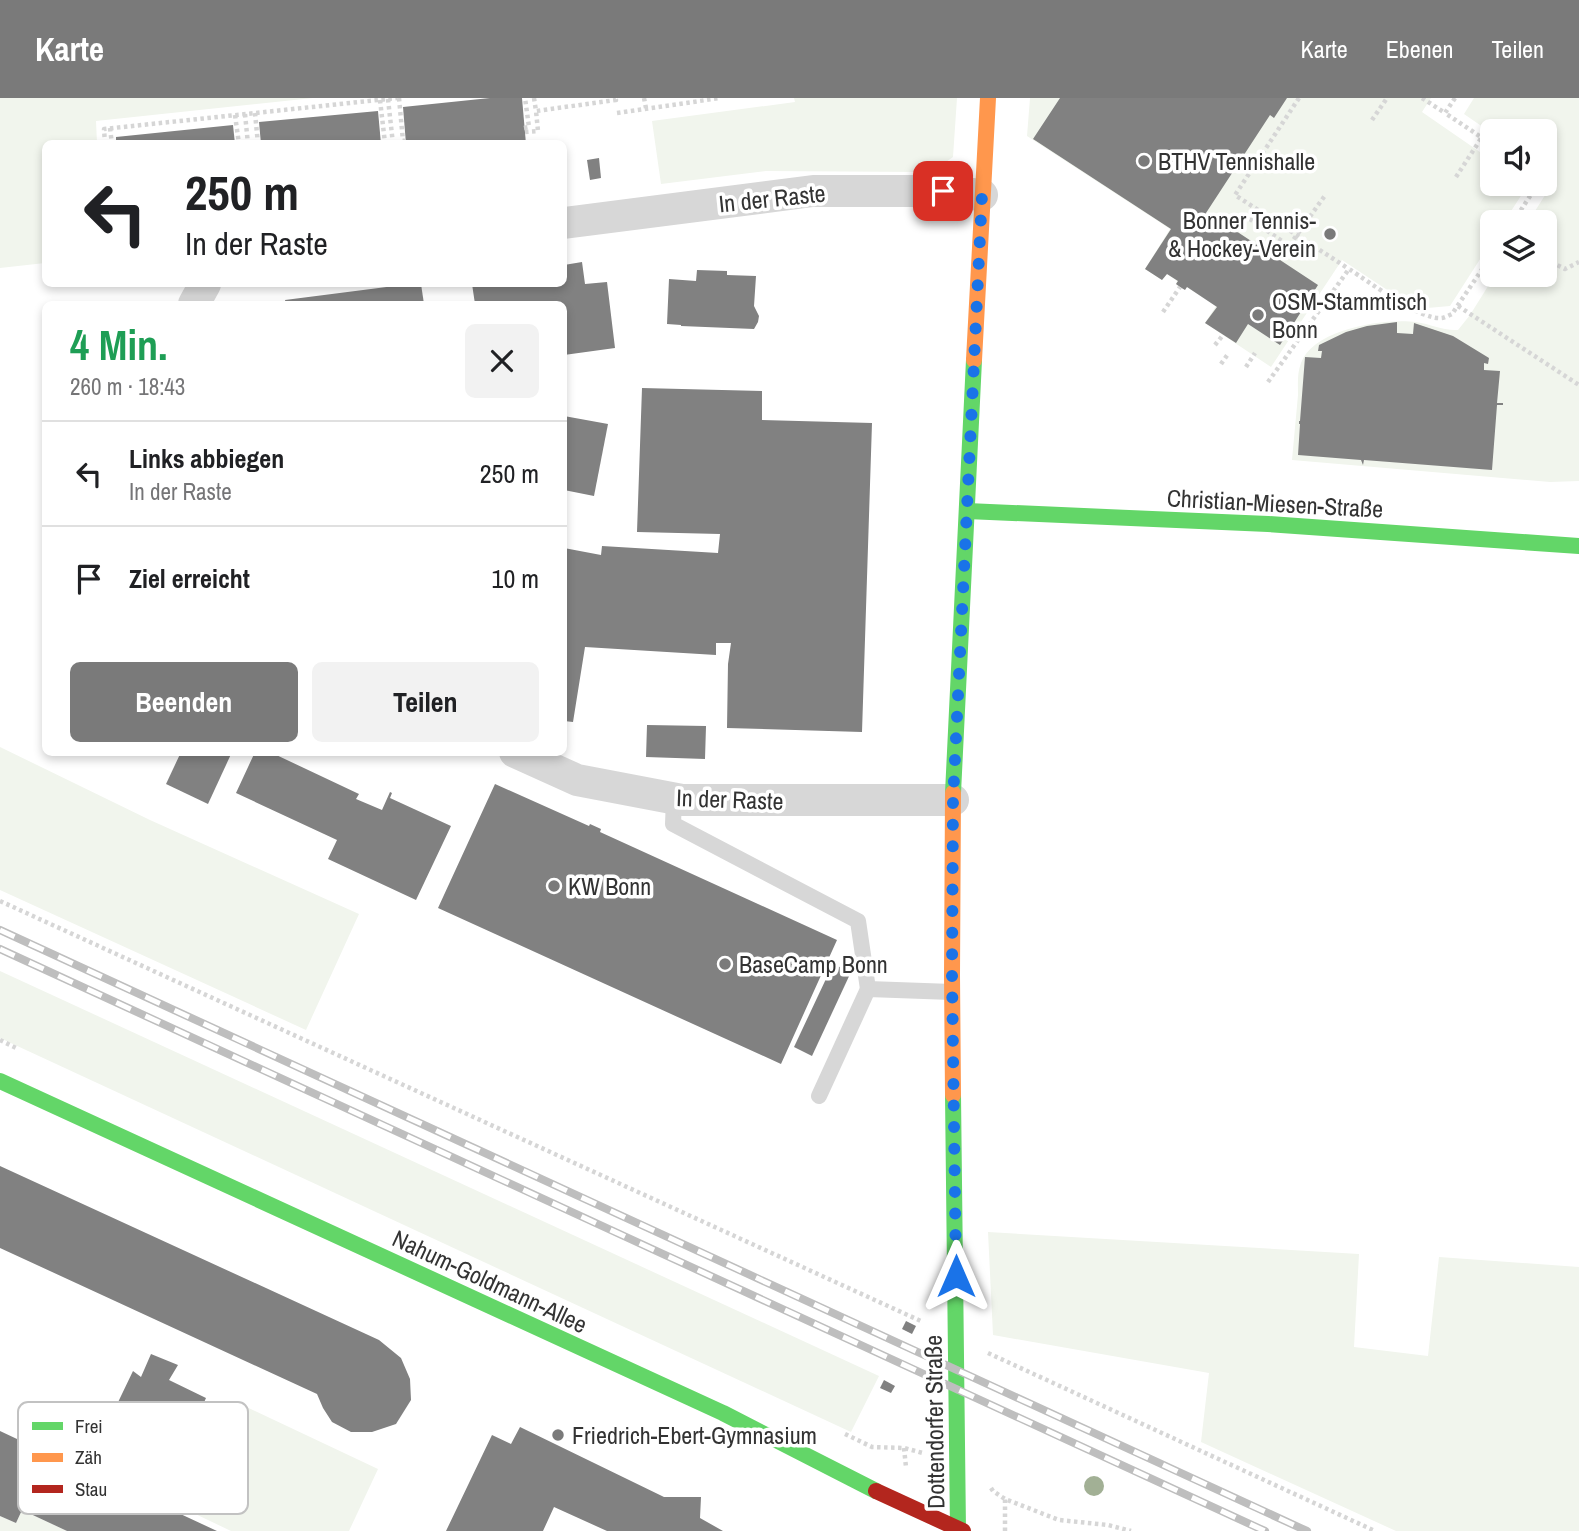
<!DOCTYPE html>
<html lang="de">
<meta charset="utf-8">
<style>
:root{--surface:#fff;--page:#f2f2f2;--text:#202124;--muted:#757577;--line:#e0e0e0;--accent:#7a7a7a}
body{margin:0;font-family:"Archivo Narrow",sans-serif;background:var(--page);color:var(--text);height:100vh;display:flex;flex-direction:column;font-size:26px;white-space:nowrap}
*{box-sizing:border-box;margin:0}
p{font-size:23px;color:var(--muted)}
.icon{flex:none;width:38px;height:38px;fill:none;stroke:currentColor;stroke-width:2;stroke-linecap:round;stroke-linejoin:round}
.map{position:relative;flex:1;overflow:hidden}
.side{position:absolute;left:42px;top:203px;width:525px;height:455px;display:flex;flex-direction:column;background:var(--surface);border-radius:10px;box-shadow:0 4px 10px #0003}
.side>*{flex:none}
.top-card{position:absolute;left:42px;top:42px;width:525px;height:147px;border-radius:10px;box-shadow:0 4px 10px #0003;background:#fff;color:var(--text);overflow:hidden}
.buttons{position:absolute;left:1480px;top:21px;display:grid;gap:14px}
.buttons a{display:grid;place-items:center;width:77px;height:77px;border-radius:10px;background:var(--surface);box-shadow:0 4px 10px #0003;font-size:35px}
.pin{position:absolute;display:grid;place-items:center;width:60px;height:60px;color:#fff;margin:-30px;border-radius:14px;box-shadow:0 4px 10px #0006}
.me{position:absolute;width:77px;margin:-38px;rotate:0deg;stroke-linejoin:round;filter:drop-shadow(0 0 5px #0008)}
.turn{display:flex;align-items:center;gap:24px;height:147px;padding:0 28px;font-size:32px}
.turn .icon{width:91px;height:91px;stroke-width:2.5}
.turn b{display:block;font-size:49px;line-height:60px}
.round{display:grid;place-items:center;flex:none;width:74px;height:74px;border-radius:10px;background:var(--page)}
.summary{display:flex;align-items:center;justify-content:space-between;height:119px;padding:0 28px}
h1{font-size:42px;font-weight:700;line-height:52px;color:#1e9e55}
.primary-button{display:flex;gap:14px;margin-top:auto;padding:14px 28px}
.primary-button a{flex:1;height:80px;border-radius:10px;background:var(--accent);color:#fff;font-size:28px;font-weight:700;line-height:80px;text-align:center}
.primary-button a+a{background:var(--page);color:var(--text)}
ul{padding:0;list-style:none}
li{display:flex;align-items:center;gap:21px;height:105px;padding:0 28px;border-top:2px solid var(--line)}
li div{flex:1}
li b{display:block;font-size:26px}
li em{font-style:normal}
header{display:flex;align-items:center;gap:42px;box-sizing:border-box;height:98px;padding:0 35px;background:var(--accent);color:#fff}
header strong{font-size:33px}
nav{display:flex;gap:38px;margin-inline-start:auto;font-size:24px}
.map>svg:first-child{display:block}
</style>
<header>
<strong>Karte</strong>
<nav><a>Karte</a><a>Ebenen</a><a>Teilen</a></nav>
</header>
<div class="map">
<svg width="1579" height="1433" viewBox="0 0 1579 1433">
<rect width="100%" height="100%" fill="#fff"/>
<g fill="#f1f5ed">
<polygon points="0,0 313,0 96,23 97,45 46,46 45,165 0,170"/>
<polygon points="794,0 957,0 953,59 936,71 921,74 766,73 661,86 652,23 795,4"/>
<polygon points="1030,0 1431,0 1422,14 1493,63 1493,86 1528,87 1504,124 1493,124 1493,141 1450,208 1416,211 1342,162 1271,269 1205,225 1216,208 1187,189 1180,189 1176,186 1177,183 1167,176 1162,182 1145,171 1170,131 1027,38"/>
<path d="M1474 0H1579V383L1550 384 1292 362C1294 340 1296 319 1298 297 1298 287 1297 275 1301 265 1313 231 1384 220 1416 224 1431 226 1443 233 1458 232L1470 217 1495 177H1545V124H1528L1556 80 1545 72V33H1493V36L1464 16Z"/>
<polygon points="0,649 150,722 359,816 306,932 0,792"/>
<polygon points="0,873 879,1278 851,1334 0,940"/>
<polygon points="988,1134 1359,1156 1354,1249 1428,1258 1439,1159 1579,1169 1579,1433 1396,1433 1201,1344 1209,1275 993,1237"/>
<polygon points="236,1304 378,1371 349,1433 231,1433 185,1411"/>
<polygon points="22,1412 67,1433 0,1433 0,1418 16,1425"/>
</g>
<g fill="#818181">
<polygon points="490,0 522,0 526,46 406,46 403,9"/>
<polygon points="1060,0 1287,0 1274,20 1270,17 1206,115 1236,133 1318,187 1280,247 1248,226 1236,245 1205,225 1217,209 1187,189 1185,192 1180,189 1176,186 1178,183 1167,176 1162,182 1145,171 1171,131 1033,41"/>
<polygon points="378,13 381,46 261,46 259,24"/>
<polygon points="233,27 235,46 116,46 116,39"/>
<polygon points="599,60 601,80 590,82 587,62"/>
<polygon points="582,164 585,186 607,184 615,250 564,257 564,206 475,206 472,186 564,186 564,167"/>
<polygon points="697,172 727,173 727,177 756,178 754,208 759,218 758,224 754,231 681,228 681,227 667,226 669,181 696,183"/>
<polygon points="410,186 421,186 424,206 286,206 285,202"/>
<polygon points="1397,224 1397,235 1413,236 1414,225 1453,238 1489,260 1488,266 1484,265 1484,272 1500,273 1497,305 1503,305 1503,307 1497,307 1492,372 1364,362 1363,367 1361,362 1298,357 1300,326 1299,326 1299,323 1300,323 1305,259 1321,260 1322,253 1318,253 1319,247 1346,234 1367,228"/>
<polygon points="642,290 762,293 762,322 872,325 862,634 727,630 728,566 731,545 716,545 716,557 585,549 573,624 564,623 564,450 601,457 602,448 718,455 720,436 637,434"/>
<polygon points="564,318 608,326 594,398 564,392"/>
<polygon points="647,627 706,628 705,661 646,659"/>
<polygon points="181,654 232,654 208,706 166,686"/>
<polygon points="255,654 270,654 359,696 356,701 382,712 390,694 392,695 390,700 451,728 416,802 328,761 337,742 236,695"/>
<polygon points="495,686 589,728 590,726 601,731 600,734 837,842 781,966 438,810"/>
<polygon points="833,866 851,874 812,958 794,949"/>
<polygon points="0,1068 379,1242 401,1260 410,1281 411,1302 396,1326 372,1334 351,1334 332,1324 323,1310 317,1296 0,1150"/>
<polygon points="906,1223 916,1228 912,1236 902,1231"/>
<polygon points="151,1256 178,1267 169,1282 206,1300 159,1406 217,1433 67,1433 22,1412 16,1425 0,1418 0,1333 85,1373 133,1273 141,1279"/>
<polygon points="884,1282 895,1288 891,1295 880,1290"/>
<polygon points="520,1329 664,1399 701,1399 700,1420 723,1433 607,1433 554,1409 543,1433 446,1433 492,1337 511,1346"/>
</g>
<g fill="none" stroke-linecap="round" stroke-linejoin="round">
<g stroke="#d6d6d6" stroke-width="4.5" stroke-dasharray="3.5 3.5" stroke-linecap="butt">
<polyline points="399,0 403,43 406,42"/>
<polyline points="534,0 536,13 616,2 615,0"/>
<polyline points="644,0 646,10"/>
<polyline points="1299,0 1235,97 1349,171"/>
<polyline points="1422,0 1445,15"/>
<polyline points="1455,0 1445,15 1493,47"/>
<polyline points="388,1 393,46"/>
<polyline points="380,2 385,45 381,45"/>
<polyline points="255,15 258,46"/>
<polyline points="617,15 720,0"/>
<polyline points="245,16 248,46"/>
<polyline points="235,17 239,46"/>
<polyline points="1372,22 1387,0"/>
<polyline points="110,30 112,46"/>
<polyline points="524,30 529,29 525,0"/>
<polyline points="525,34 538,33 536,13"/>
<polyline points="105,46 104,31 397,0"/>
<polyline points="1456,79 1482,39"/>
<polyline points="1513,124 1536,89 1536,86"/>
<polyline points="1236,133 1247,119 1289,148 1326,96"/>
<polyline points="1545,161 1565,171 1579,164"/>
<polyline points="1458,208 1579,287"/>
<polyline points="1163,214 1180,189"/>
<polyline points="1215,247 1223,237"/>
<polyline points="1221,266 1228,256"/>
<polyline points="1246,269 1255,255"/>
<path d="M1268 284 1349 171C1368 183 1421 223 1442 220 1444 220 1450 217 1452 216L1493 155"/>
<polyline points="0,803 923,1224"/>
<polyline points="0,942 18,951"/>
<polyline points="988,1255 1375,1433"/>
<polyline points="845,1336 872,1349 904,1350 923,1355"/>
<polyline points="904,1350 906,1369"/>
<polyline points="991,1390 993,1393 1005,1401 1059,1422 1108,1427 1131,1433"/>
<polyline points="1005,1433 1005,1401"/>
</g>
<g stroke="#d7d7d7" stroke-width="16">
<polyline points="674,701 673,726 858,823 868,891"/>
<polyline points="819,998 868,891 952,894"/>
</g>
<g stroke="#d7d7d7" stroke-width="32">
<polyline points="564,125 813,93 943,93 982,97"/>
<polyline points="194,206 205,186"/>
<polyline points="515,654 577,682 682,702 953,702"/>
</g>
<g stroke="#63d668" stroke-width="16">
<polyline points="967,413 1268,426 1579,448"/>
<polyline points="953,695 974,262"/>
<polyline points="0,983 723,1315 876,1393"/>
<polyline points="953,997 958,1433"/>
</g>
<g stroke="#ff974d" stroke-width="16">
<polyline points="974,262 988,0"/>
<polyline points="953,997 952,877 953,695"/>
</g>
<polyline stroke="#b3261e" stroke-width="16" points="876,1393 963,1433"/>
<defs>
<g id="rail">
<polyline points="0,832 1307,1433"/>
<polyline points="0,851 1265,1433"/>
</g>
</defs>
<use href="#rail" stroke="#bebebe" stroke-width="8"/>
<use href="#rail" stroke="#fff" stroke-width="5" stroke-dasharray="16" stroke-linecap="butt"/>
</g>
<circle fill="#a2b095" cx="1094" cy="1388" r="10"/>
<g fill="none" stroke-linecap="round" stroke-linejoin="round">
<polyline stroke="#1a73e8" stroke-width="12" stroke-dasharray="0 21.6" points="943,93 982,97 953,702 952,877 956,1178"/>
</g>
<g fill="#7a7a7a" stroke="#fff" stroke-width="2.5">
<circle cx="1144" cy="63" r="7"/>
<circle cx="1330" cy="136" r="7"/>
<circle cx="1258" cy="217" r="7"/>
<circle cx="554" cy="788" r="7"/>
<circle cx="725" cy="866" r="7"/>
<circle cx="558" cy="1337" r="7"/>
</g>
<g text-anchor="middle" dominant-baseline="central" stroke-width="7" stroke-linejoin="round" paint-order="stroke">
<g font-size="24" fill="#333" stroke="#fff" text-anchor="start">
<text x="1158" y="63">BTHV Tennishalle</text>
<text x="1316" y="122" text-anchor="end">Bonner Tennis-<tspan x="1316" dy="28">&amp; Hockey-Verein</tspan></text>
<text x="1272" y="203">OSM-Stammtisch<tspan x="1272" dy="28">Bonn</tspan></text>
<text x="568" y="788">KW Bonn</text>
<text x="739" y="866">BaseCamp Bonn</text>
<text x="572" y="1337">Friedrich-Ebert-Gymnasium</text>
</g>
<g font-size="24" fill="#333" stroke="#fff">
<text transform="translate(772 100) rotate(-6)">In der Raste</text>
<text transform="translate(1275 405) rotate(3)">Christian-Miesen-Straße</text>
<text transform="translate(730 701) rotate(2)">In der Raste</text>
<text transform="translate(490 1183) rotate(25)">Nahum-Goldmann-Allee</text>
<text transform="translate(934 1324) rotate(-91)">Dottendorfer Straße</text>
</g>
</g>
<rect x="18" y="1304" width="230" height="112" rx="10" fill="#fff" stroke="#c2c2c2" stroke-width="2"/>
<rect x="32" y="1324" width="31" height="8" fill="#63d668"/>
<rect x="32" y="1355" width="31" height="9" fill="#ff974d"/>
<rect x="32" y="1387" width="31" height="8" fill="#b3261e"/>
<g font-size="19" fill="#333">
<text x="75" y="1335">Frei</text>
<text x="75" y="1366">Zäh</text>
<text x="75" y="1398">Stau</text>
</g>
</svg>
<div class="buttons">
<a><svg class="icon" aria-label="sound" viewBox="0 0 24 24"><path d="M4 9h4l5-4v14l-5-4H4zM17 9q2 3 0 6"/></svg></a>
<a><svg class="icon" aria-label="layers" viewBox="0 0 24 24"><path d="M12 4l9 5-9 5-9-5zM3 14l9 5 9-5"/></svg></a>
</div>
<div class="pin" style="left:943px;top:93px;background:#d93025"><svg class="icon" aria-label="arrive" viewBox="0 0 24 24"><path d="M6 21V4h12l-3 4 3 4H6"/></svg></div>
<svg class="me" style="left:956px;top:1178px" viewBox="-20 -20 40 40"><path d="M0-17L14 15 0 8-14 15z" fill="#1a73e8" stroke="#fff" stroke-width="4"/></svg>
<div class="top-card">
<div class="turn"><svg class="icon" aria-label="left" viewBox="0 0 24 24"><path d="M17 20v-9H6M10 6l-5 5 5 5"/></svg><div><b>250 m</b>In der Raste</div></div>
</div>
<section class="side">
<div class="summary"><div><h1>4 Min.</h1><p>260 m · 18:43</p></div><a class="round"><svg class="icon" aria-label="close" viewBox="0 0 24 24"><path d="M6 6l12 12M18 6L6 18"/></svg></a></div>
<ul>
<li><svg class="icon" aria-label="left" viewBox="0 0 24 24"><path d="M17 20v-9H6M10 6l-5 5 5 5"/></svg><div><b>Links abbiegen</b><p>In der Raste</p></div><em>250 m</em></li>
<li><svg class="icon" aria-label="arrive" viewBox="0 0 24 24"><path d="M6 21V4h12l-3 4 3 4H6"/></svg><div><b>Ziel erreicht</b></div><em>10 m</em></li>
</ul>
<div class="primary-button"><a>Beenden</a><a>Teilen</a></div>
</section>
</div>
